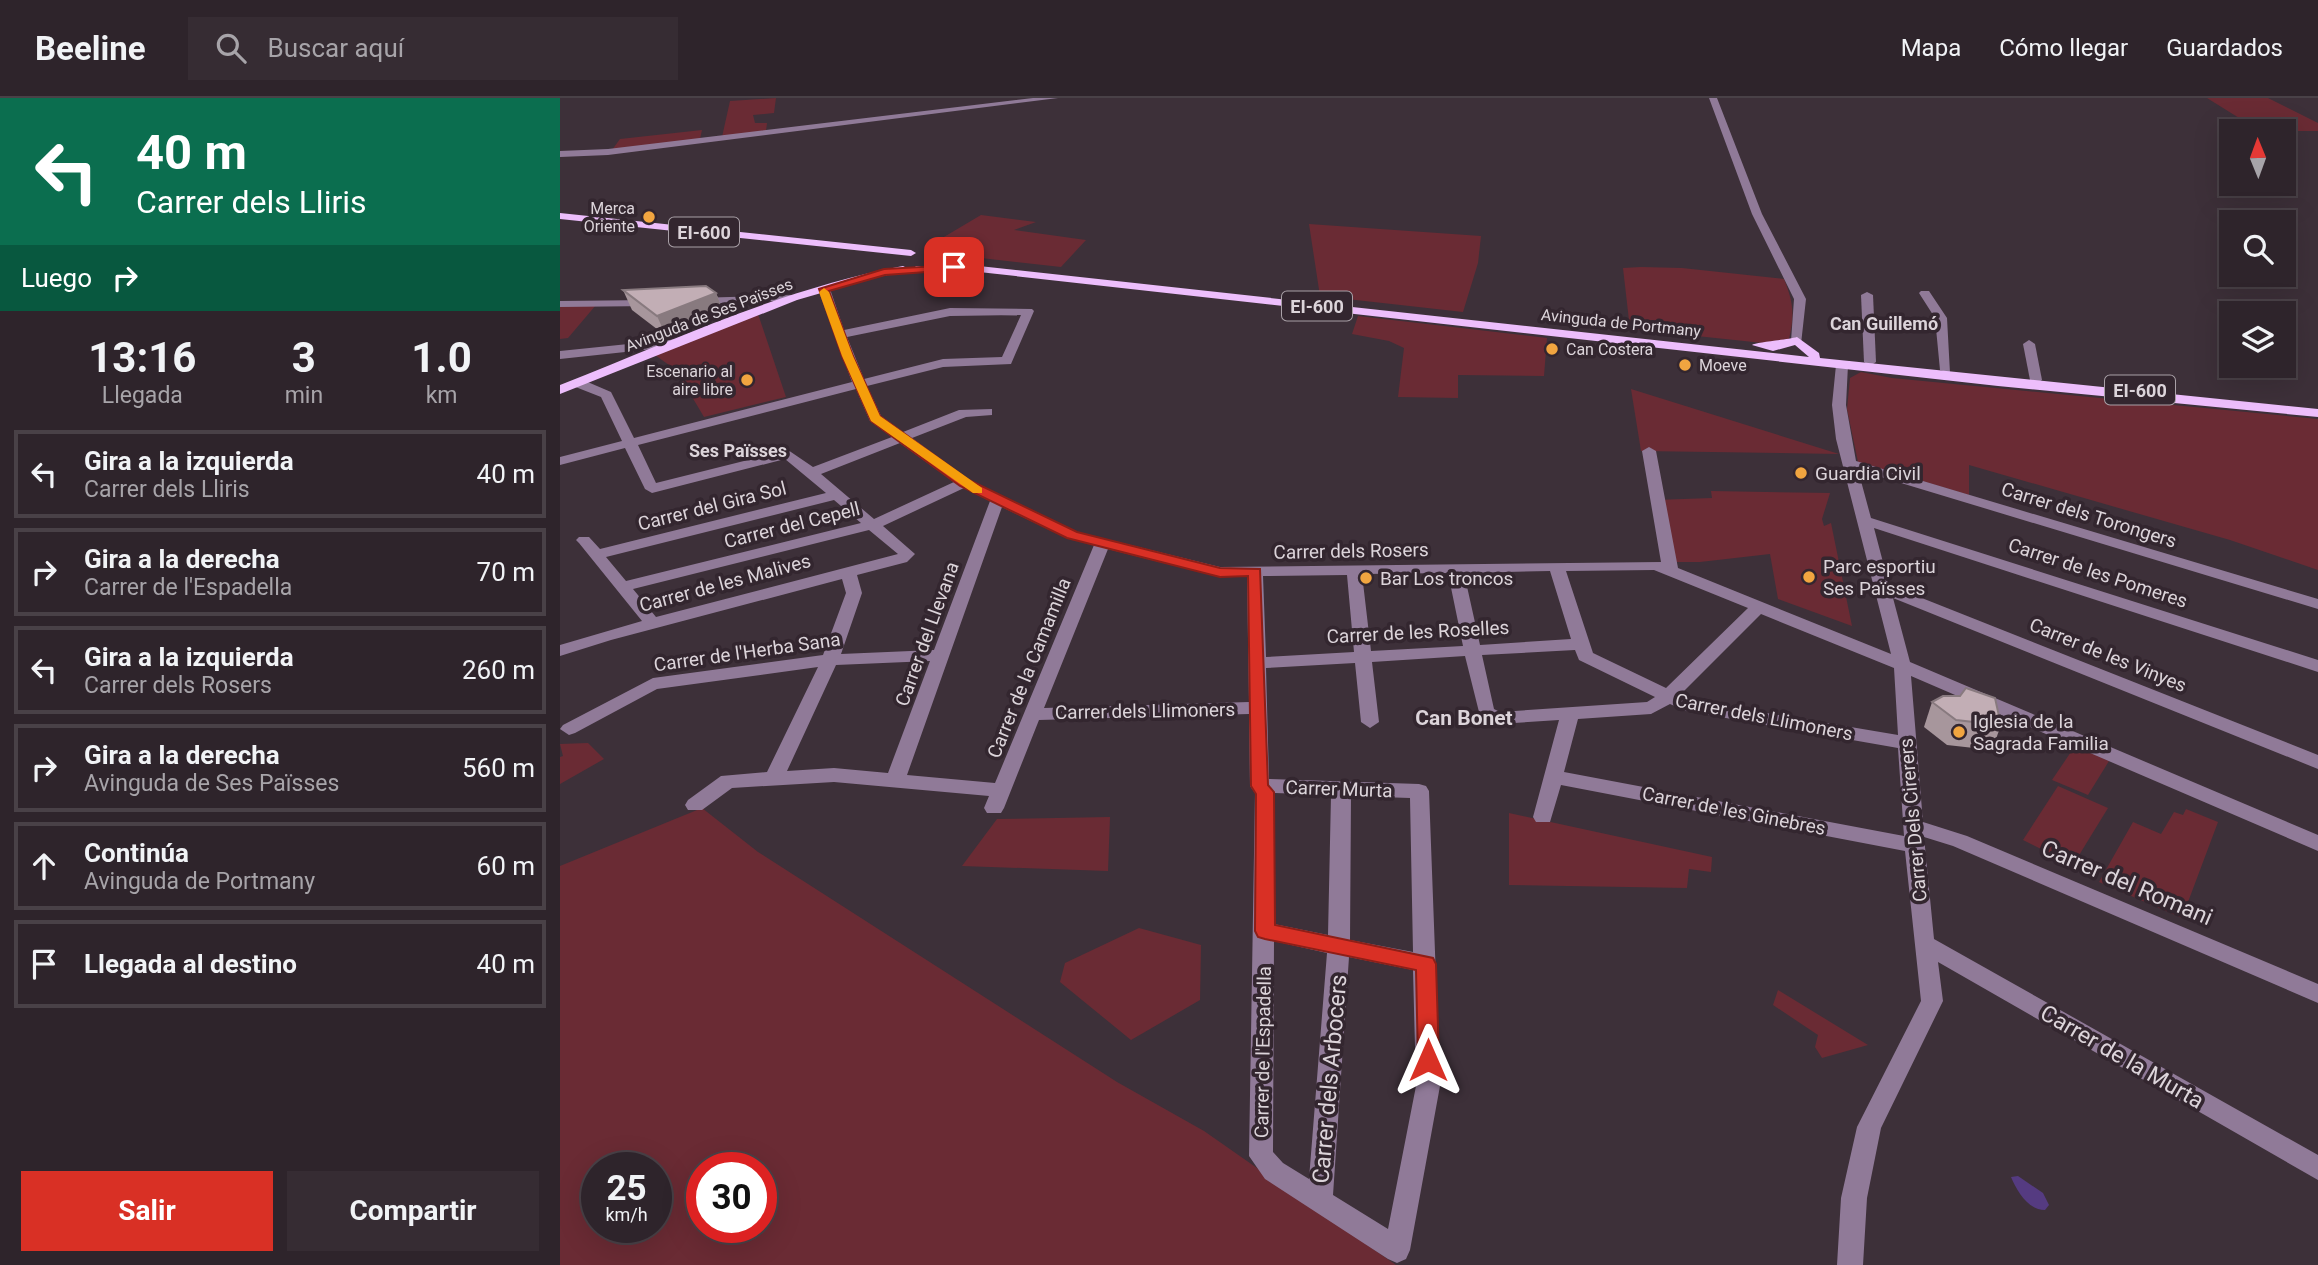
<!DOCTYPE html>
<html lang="es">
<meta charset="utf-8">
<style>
:root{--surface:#2e242b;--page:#362c33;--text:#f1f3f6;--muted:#a7a4a9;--line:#494147;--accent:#d93025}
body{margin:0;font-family:Roboto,sans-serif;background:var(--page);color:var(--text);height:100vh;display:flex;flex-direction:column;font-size:26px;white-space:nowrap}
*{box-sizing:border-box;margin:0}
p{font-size:23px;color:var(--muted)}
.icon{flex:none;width:38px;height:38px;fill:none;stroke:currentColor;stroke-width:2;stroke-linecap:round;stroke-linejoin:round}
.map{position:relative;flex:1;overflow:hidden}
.details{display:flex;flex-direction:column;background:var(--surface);width:560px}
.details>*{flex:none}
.banner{background:#0b6e4f;color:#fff;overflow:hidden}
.needle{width:46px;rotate:359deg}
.fabs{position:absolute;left:1659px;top:21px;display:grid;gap:14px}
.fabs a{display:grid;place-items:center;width:77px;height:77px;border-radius:0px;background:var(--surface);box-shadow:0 7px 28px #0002,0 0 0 2px var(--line);font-size:35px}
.speed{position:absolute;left:21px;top:1054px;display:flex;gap:14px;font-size:35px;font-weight:700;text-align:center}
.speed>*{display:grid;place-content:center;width:91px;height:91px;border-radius:50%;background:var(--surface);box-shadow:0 7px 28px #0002,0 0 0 2px var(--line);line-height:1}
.speed small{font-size:18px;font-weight:400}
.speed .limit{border:10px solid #d22;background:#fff;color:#111}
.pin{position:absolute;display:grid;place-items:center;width:60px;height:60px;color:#fff;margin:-30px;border-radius:14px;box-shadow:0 4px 10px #0006}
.me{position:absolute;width:77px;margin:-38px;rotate:0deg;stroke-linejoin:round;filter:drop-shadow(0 0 5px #0008)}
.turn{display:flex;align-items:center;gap:24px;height:147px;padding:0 21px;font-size:32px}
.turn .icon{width:91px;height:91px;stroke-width:2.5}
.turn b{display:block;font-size:49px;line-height:60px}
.then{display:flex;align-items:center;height:66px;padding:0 21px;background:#0003;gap:14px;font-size:26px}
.eta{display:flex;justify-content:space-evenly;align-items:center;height:119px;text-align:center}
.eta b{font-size:42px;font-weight:700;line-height:49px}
.action{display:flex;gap:14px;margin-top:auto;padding:14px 21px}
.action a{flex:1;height:80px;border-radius:0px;background:var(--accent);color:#fff;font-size:28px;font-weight:700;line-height:80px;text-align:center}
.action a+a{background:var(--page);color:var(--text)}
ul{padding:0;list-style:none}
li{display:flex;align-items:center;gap:21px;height:88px;margin:0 14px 10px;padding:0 7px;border:4px solid var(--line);border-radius:0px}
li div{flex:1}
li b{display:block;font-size:26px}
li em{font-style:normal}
header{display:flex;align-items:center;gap:42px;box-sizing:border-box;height:98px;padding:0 35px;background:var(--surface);border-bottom:2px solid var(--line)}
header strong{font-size:33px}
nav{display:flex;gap:38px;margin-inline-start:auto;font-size:24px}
.search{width:490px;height:63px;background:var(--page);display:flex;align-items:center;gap:18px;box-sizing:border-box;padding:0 24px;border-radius:0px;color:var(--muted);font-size:26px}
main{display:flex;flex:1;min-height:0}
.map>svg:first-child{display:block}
</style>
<header>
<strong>Beeline</strong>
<div class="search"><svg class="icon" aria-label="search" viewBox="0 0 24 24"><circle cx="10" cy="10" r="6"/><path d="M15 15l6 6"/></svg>Buscar aquí</div>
<nav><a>Mapa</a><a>Cómo llegar</a><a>Guardados</a></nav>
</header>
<main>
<section class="details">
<div class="banner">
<div class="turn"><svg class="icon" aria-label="left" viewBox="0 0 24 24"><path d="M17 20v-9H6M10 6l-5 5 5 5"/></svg><div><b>40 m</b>Carrer dels Lliris</div></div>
<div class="then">Luego<svg class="icon" aria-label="right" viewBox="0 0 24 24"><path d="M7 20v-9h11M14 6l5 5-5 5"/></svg></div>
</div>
<div class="eta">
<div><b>13:16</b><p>Llegada</p></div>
<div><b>3</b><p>min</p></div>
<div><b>1.0</b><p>km</p></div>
</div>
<ul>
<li><svg class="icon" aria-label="left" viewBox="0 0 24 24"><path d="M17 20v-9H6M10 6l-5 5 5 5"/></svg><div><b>Gira a la izquierda</b><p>Carrer dels Lliris</p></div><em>40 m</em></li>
<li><svg class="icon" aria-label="right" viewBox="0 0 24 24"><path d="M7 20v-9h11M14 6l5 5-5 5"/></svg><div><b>Gira a la derecha</b><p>Carrer de l'Espadella</p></div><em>70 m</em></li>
<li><svg class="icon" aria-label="left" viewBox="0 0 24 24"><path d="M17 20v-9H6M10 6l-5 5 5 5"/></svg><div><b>Gira a la izquierda</b><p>Carrer dels Rosers</p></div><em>260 m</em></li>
<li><svg class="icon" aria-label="right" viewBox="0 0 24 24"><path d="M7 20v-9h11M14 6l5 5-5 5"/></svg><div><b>Gira a la derecha</b><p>Avinguda de Ses Païsses</p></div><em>560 m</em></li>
<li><svg class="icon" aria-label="ahead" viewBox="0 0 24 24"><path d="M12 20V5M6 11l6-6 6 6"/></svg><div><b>Continúa</b><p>Avinguda de Portmany</p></div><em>60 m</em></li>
<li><svg class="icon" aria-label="arrive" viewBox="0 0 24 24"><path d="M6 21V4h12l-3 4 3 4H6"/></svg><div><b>Llegada al destino</b></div><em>40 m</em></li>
</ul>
<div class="action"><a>Salir</a><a>Compartir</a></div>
</section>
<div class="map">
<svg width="1758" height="1167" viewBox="0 0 1758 1167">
<rect width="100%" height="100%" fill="#3d3039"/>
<g fill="#6a2b34" fill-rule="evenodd">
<polygon points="216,0 214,15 193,17 195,25 207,25 206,33 162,39 170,3"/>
<polygon points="1647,0 1708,0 1758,25 1758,33 1700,33"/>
<polygon points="142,32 140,41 52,52 60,41"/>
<polygon points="421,117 476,124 454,132 526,142 501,169 377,155 367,149"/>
<polygon points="749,126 921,138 918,165 903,214 760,198"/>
<path d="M1081 169 1122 170 1224 181C1233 203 1235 217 1229 241L1203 245 1070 231 1063 170Z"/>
<polygon points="36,207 8,240 0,241 0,208"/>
<polygon points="198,216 226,299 144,319 116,272 95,257"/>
<polygon points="798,218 987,240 984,278 898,277 898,300 838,299 844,250 829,243 792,236"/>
<polygon points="1301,274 1332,280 1758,321 1758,472 1670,442 1409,367 1409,397 1298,364 1287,311 1290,280"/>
<polygon points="1071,291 1279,356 1081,353"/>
<polygon points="1151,393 1270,395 1262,421 1264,428 1271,425 1292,528 1218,501 1210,456 1140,464 1104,464 1095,402 1152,400"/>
<polygon points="28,645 44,661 0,686 0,659 3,658 0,646"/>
<polygon points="1515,648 1549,663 1528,697 1492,682"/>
<polygon points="1498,688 1548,710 1513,767 1463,742"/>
<path d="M142 710 198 754 557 984 644 1033 836 1167H0V768ZM37 1069H96V1129H37ZM142 1069H201V1129H142Z"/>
<polygon points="1626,711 1658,724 1622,820 1539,784 1573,724 1601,736 1614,714 1623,717"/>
<polygon points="949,715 1152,759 1151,774 1129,771 1127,790 949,787"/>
<polygon points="550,719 548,773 402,768 437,721"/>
<polygon points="579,830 641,847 640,902 571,942 500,884 505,865"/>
<polygon points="1218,892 1308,947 1262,960 1255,949 1258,937 1213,907"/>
</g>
<path fill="#553b81" d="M1458 1078 1483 1095 1489 1107 1485 1112C1468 1112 1457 1093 1451 1079Z"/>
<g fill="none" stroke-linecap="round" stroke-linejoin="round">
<g fill="#907a98" fill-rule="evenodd">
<polygon points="473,0 498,0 48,57 0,59 0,53 48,51"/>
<polygon points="1149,0 1157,0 1202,116 1246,201 1241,246 1231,243 1234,201 1192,116"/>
<path d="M264 188 270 191 284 232 390 210 472 211 474 213 451 266 383 269 307 288 321 318 343 334 399 312 432 311V317L406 319 352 340 409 382 517 434 660 469 1101 464 1082 353 1089 349 1096 353 1118 470 1331 556 1276 341 1272 307 1276 267 1282 263 1288 267 1286 307 1296 363 1758 501V511L1298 372 1311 420 1758 562V574L1314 430 1329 487 1758 657V671L1333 500 1350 564 1758 737V753L1351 578 1363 724 1407 738 1758 886V905L1393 748 1364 739 1374 841 1758 1057V1082L1378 864 1383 903 1321 1030 1307 1100 1303 1167H1277L1281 1100 1297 1029 1361 903 1345 753 1001 687 990 724H976L973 719 999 622 938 626 920 618 905 558 812 564 819 624 810 630 801 624 795 565 706 570 709 681 859 686 866 688 869 693 880 988 850 1152 846 1161 837 1165 828 1161 705 1081 689 1058 695 695 690 688 689 616 479 622 444 710 441 715H427L424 710 429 698 274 684 172 690 142 712H128L125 707 128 702 161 678 207 674 258 569 97 591 15 635 9 637 0 631 3 627 93 580 263 557 286 495 282 481 51 542 0 558V547L82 523 19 445 16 442 19 439H29L40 451 266 395 225 361 92 395 85 391 65 350 0 367V359L62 343 41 299 13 288V282H23L51 294 74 340 292 284 258 191ZM461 217 442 259 383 261 304 281 287 239 390 218ZM296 291 310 323 332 339 253 369 228 352 96 385 78 347ZM340 345 394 384 314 421 261 376ZM404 390 430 403 374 552 281 556 302 495 297 477 347 464 355 456 323 428ZM274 402 301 425 66 483 46 459ZM442 409 507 440 534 447 435 685 347 677ZM309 432 338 456 96 519 73 491ZM548 451 660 479 687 478 689 604 484 610ZM1094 472 1188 510 1106 590 1033 555 1006 473ZM990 473 1011 541 920 547 904 475ZM888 475 903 548 811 553 802 476ZM787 477 794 554 706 559 703 478ZM1201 516 1334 570 1338 637 1130 602 1120 597ZM1015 552 1019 562 1095 599 1087 604 940 614 934 611 922 557ZM370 563 328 675 274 670 227 673 276 567ZM1110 606 1126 613 1338 650 1344 738 1004 674 1018 621 1091 616ZM715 695 771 697 768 837 714 826ZM791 698 850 700 853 854 790 842ZM714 843 767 855 749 1081 723 1065 713 1054ZM789 859 853 872 856 988 828 1131 773 1097Z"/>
<polygon points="1361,193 1369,193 1387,220 1390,275 1380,272 1375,220 1359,195"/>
<polygon points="1307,194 1313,197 1316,264 1310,268 1304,264 1301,197"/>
<polygon points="233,197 239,200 237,202 136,206 130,203 136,200"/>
<polygon points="0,203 91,202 97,205 91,208 0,209"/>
<polygon points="117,241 121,242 121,248 0,261 0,253"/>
<polygon points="1469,242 1475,246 1482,282 1476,286 1470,282 1463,246"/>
</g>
<g fill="#edbefc" fill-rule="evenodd">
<polygon points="0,115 351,152 356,155 351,158 0,121"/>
<path d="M343 168 349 171 347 173 313 180 237 202 0 296V287C112 243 224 190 343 168Z"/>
<path d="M356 168H419L1249 259 1235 247 1213 253 1192 247C1195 244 1227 242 1237 239L1259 255 1260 260 1758 311V319L1438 288 419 174 360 173 354 170Z"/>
</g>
</g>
<g fill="#a7969c">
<polygon points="63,192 156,195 164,215 106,238 72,212"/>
<polygon points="1400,598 1441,627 1432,652 1387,647 1364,629 1372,604"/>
</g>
<polygon fill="#887a7f" points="156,195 164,215 106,238 97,218"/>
<g fill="#c2aeb5" stroke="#887a7f" stroke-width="2">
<polygon points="146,188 156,195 97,218 63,192"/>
<polygon points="1406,590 1435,600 1441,627 1396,622 1372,604 1383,598 1400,598"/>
</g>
<polygon fill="#d93025" stroke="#8d1f18" stroke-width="2" points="397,167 394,172 325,177 269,193 293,258 320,318 409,382 517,434 660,470 700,471 708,687 714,694 715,827 873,860 876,866 879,962 876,969 868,972 861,969 858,962 856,872 705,841 698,839 695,833 696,696 691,688 688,478 660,479 507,440 400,388 311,323 282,258 259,191 324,171"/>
<polygon fill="#f59e0b" points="264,190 269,194 293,258 320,318 422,390 422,395 413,395 311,323 282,258 259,194"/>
<g fill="#f1a540" stroke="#33262f" stroke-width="2.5">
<circle cx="89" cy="119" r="7"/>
<circle cx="992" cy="251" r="7"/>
<circle cx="1125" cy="267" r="7"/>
<circle cx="187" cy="282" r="7"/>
<circle cx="1241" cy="375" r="7"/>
<circle cx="1249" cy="479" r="7"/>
<circle cx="806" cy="480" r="7"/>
<circle cx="1399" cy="634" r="7"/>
</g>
<g text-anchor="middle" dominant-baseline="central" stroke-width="7" stroke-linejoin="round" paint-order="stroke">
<g font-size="16" fill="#dcd4da" stroke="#33262f" text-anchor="end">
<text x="75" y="110">Merca<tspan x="75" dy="18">Oriente</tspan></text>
<text x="1006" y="251" text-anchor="start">Can Costera</text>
<text x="1139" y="267" text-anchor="start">Moeve</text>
<text x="173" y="273">Escenario al<tspan x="173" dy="18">aire libre</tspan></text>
</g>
<g font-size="16" fill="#dcd4da" stroke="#33262f">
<text transform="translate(149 217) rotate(-21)">Avinguda de Ses Païsses</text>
<text transform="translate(1061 225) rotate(6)">Avinguda de Portmany</text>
</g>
<g fill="#33262f" stroke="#a9a0a7" stroke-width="2">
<rect x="109" y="119.5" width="70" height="29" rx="5"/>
<rect x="722" y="193.5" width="70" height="29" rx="5"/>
<rect x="1545" y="277.5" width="70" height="29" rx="5"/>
</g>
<g font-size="18" font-weight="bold" fill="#dcd4da">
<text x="144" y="134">EI-600</text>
<text x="757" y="208">EI-600</text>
<text x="1580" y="292">EI-600</text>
</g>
<g font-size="18" font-weight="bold" fill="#dcd4da" stroke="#33262f">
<text x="1324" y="225">Can Guillemó</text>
<text x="178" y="352">Ses Païsses</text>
</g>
<g font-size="19" fill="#dcd4da" stroke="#33262f" text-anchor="start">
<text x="1255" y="375">Guardia Civil</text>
<text x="1263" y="468">Parc esportiu<tspan x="1263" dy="22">Ses Païsses</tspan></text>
<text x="820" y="480">Bar Los troncos</text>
<text x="1413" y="623">Iglesia de la<tspan x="1413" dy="22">Sagrada Familia</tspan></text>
</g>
<g font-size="19" fill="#dcd4da" stroke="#33262f">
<text transform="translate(152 408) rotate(-14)">Carrer del Gira Sol</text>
<text transform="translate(1529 417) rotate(17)">Carrer dels Torongers</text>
<text transform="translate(232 427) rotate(-14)">Carrer del Cepell</text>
<text transform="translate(791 453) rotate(-1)">Carrer dels Rosers</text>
<text transform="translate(1538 475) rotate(18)">Carrer de les Pomeres</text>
<text transform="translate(165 485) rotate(-15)">Carrer de les Malives</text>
<text transform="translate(858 534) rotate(-3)">Carrer de les Roselles</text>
<text transform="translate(367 536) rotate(-70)">Carrer del Llevana</text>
<text transform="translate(187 554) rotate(-8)">Carrer de l'Herba Sana</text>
<text transform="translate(1548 557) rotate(22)">Carrer de les Vinyes</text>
<text transform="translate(469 570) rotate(-68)">Carrer de la Camamilla</text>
<text transform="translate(585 613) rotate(-1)">Carrer dels Llimoners</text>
<text transform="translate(1204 619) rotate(11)">Carrer dels Llimoners</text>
<text transform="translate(779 691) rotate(2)">Carrer Murta</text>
<text transform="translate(1174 713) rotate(11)">Carrer de les Ginebres</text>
<text transform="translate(1353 722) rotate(-95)">Carrer Dels Cirerers</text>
<text transform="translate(703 954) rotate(-89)">Carrer de l'Espadella</text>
</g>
<g font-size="21" font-weight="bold" fill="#dcd4da" stroke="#33262f">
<text x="904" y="620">Can Bonet</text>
</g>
<g font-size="23" fill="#dcd4da" stroke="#33262f">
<text transform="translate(1567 785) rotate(23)">Carrer del Romani</text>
<text transform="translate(1562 959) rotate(30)">Carrer de la Murta</text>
<text transform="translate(770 981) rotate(-85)">Carrer dels Arbocers</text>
</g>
</g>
</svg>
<div class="fabs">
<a><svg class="needle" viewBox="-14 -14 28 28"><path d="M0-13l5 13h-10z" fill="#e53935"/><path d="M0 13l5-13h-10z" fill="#a7a4a9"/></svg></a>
<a><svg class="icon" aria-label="search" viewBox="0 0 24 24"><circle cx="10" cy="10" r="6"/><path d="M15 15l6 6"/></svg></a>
<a><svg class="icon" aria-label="layers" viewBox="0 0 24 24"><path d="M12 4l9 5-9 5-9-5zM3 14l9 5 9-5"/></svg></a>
</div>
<div class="speed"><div>25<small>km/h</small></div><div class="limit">30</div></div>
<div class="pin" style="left:394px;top:169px;background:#d93025"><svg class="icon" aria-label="arrive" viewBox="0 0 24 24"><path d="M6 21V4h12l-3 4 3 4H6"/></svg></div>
<svg class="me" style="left:868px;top:962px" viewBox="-20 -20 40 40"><path d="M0-17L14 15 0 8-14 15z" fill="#d93025" stroke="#fff" stroke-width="4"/></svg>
</div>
</main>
